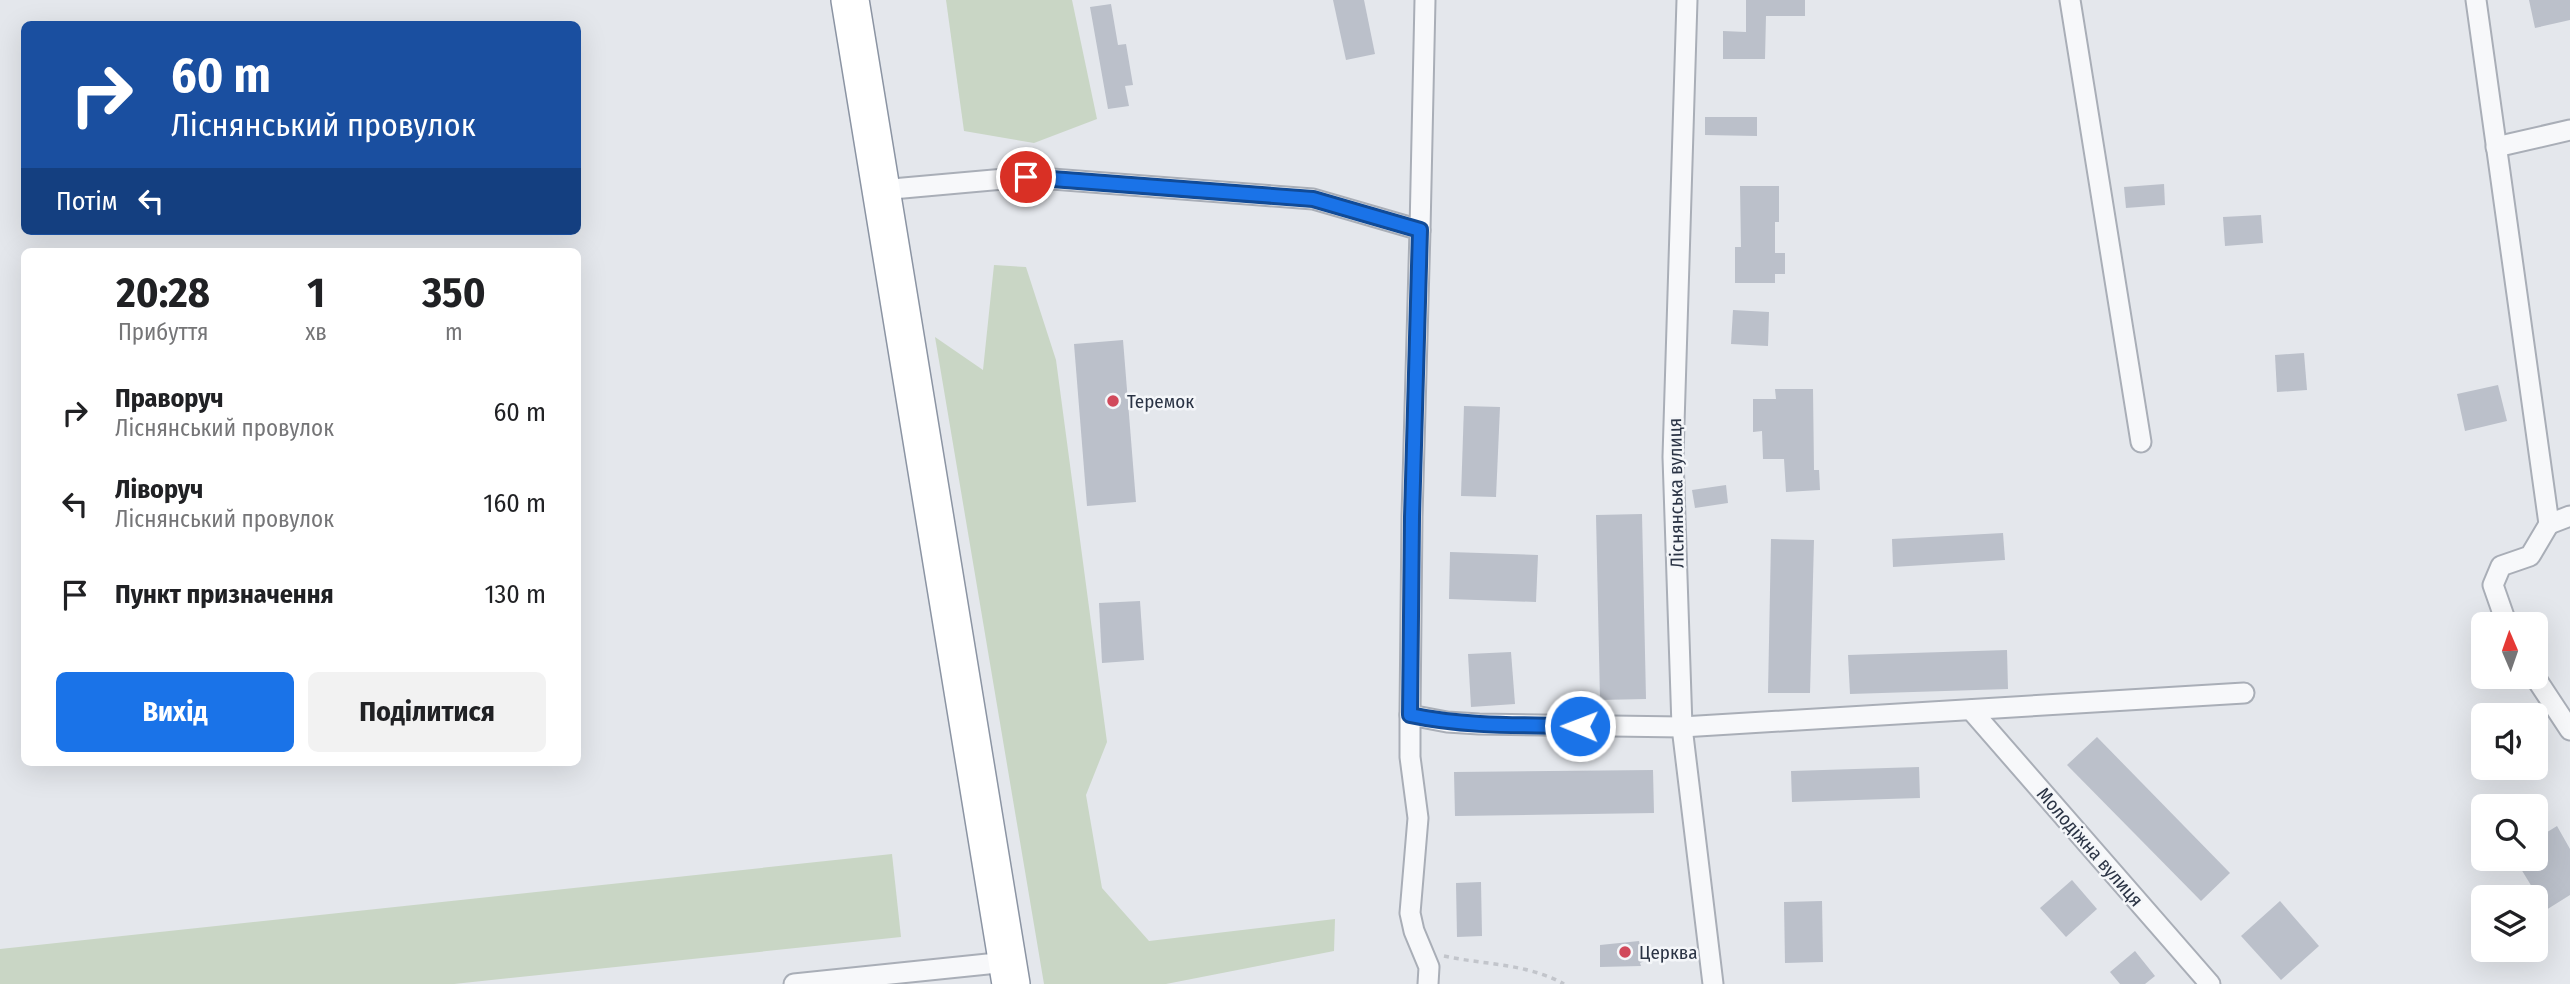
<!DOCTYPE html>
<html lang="uk">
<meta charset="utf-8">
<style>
:root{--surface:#fff;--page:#f2f2f2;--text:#202124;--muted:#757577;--accent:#1a73e8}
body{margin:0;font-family:"Fira Sans Condensed",sans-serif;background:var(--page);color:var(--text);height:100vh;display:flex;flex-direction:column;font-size:26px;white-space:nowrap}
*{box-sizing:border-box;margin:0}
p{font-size:23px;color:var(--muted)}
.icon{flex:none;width:38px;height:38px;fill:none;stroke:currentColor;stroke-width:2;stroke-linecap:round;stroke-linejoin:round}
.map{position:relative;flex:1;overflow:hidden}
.panel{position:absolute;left:21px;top:248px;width:560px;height:518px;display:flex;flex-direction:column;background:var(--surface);border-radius:10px;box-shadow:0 7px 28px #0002}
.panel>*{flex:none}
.hud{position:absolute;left:21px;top:21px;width:560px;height:214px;border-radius:10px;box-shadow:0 7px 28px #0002;background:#1a4fa0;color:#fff;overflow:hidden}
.needle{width:46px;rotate:358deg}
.controls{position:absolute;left:2471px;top:612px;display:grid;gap:14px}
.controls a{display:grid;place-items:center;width:77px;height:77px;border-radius:10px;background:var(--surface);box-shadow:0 7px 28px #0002;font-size:35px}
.pin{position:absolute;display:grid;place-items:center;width:60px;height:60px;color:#fff;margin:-30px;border:4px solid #fff;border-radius:50%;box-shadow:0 2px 7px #0007}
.me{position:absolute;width:77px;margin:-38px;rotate:271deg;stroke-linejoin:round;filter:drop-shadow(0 0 5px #0008)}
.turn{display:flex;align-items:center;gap:24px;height:147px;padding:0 35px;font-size:32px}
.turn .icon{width:91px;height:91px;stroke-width:2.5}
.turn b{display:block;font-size:49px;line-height:60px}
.then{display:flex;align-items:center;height:66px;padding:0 35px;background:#0003;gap:14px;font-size:26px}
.eta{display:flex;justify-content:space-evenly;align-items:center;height:119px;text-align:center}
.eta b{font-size:42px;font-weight:700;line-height:49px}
.action{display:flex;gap:14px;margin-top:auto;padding:14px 35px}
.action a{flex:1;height:80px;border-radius:10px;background:var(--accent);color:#fff;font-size:28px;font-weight:700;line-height:80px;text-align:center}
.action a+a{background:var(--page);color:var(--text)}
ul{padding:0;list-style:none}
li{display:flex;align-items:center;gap:21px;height:91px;padding:0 35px}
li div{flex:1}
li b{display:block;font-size:26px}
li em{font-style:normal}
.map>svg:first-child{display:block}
</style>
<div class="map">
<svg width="2570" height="984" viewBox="0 0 2570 984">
<rect width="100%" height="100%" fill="#e4e7ec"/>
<g fill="#c9d6c5">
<polygon points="946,0 1072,0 1097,119 1034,143 964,131"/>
<polygon points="994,265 1026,267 1056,360 1107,742 1086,795 1102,888 1149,941 1335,919 1334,951 1166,984 1044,984 935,337 983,370"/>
<polygon points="892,854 901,937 454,984 0,984 0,949"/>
</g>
<g fill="#bbc0ca">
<polygon points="1333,0 1364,0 1375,54 1346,60"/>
<polygon points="1746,0 1805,0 1805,16 1766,16 1765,59 1723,59 1723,31 1746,32"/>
<polygon points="2529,0 2570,0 2570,20 2535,28"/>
<polygon points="1111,4 1118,45 1126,44 1133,85 1125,86 1129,106 1108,109 1090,7"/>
<polygon points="1705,117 1757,117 1757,136 1705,135"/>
<polygon points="2164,184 2165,205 2126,208 2124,187"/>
<polygon points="1740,186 1779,186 1779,222 1775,222 1775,253 1785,253 1785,274 1775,274 1775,283 1735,283 1735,247 1741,247"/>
<polygon points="2261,215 2263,243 2225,246 2223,217"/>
<polygon points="1733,310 1769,312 1768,346 1731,344"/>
<polygon points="1123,340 1136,502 1087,506 1074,344"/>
<polygon points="2304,353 2307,390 2277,392 2275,355"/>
<polygon points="2498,385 2507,421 2465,431 2457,394"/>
<polygon points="1775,389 1813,389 1814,470 1819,470 1820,490 1786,492 1784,459 1763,459 1762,431 1753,432 1753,399 1776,399"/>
<polygon points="1464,406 1500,407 1496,497 1461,496"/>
<polygon points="1726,485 1728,503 1695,508 1692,490"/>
<polygon points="1642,514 1646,699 1600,700 1596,515"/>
<polygon points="2003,533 2005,560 1893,567 1892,539"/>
<polygon points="1771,539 1814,540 1810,693 1768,693"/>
<polygon points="1450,552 1538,555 1536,602 1449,599"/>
<polygon points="1140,601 1144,660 1102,663 1099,603"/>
<polygon points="2007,650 2008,689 1850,694 1848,655"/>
<polygon points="1511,652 1515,704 1471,707 1468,654"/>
<polygon points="2097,737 2230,873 2201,901 2067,765"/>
<polygon points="1919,767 1920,798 1792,802 1791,771"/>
<polygon points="1653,770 1654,813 1455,816 1454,772"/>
<polygon points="2557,826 2570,849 2570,895 2546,910 2515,859 2536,859 2536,839"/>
<polygon points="2072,880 2097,909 2066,937 2040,908"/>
<polygon points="1481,882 1482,936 1457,937 1456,883"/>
<polygon points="1822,901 1823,962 1785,963 1784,902"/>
<polygon points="2280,901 2319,946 2281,980 2241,936"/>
<polygon points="1639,941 1640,946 1659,954 1640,963 1641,966 1600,967 1600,945"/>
<polygon points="2135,951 2155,976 2145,984 2120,984 2110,972"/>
</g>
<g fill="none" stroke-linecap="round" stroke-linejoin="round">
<defs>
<g id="street">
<polyline points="1687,0 1673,457 1682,727 1713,984"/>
<polyline points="2070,0 2141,442"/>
<polyline points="2476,0 2549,524 2570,516"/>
<polyline points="2496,147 2570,130"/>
<polyline points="881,190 1026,177 1313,199 1420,230 1412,517 1410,715 1410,757 1418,818 1410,913 1414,931 1429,967 1428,984"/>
<polyline points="1420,230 1425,0"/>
<polyline points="2507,625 2493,585 2501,566 2530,556 2549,524"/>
<polyline points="2535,677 2570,730"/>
<polyline points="1971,710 2210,984"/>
<polyline points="1410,715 1447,722 1479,724 1682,727 2244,693"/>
<polyline points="794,984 1007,962"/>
</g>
<polyline id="highway" points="850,0 1011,984"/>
</defs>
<use href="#street" stroke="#a9aeb7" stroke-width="23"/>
<use href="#highway" stroke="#8b94a3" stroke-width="40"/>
<path stroke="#c2c5cb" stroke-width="3.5" stroke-dasharray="5 5" stroke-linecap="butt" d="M1444 956C1485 965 1526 963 1564 984"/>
<use href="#street" stroke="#f7f8fa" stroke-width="19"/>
<use href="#highway" stroke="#fff" stroke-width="37"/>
</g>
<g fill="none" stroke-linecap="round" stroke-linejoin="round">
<defs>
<path id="route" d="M1026 177 1313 199 1420 230 1412 517 1410 715C1466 727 1523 725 1580 726"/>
</defs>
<use href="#route" stroke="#114b97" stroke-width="18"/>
<use href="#route" stroke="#1a73e8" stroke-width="12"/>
</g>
<g fill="#d1495b" stroke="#f4f6f9" stroke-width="2.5">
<circle cx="1113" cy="401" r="7"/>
<circle cx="1625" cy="952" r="7"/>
</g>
<g text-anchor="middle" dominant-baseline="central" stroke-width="5" stroke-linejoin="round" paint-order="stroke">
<g font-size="19" fill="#2b3445" stroke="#f4f6f9" text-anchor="start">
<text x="1127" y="401">Теремок</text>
<text x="1639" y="952">Церква</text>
</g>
<g font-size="19" fill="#2b3445" stroke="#f4f6f9">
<text transform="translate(1676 493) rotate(-91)">Ліснянська вулиця</text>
<text transform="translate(2090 847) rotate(49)">Молодіжна вулиця</text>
</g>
</g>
</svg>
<div class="controls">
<a><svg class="needle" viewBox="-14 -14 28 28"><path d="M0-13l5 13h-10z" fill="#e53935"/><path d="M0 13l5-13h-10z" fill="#757577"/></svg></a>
<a><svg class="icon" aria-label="sound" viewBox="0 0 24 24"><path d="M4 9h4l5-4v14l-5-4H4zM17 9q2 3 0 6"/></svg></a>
<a><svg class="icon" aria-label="search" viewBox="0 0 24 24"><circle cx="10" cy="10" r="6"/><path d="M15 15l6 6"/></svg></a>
<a><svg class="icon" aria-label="layers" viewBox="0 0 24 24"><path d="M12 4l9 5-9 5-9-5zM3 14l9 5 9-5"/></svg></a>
</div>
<div class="pin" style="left:1026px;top:177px;background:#d93025"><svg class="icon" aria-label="arrive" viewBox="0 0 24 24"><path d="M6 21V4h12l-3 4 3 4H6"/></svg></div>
<svg class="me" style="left:1580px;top:726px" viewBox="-20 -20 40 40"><circle r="17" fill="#1a73e8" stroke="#fff" stroke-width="3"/><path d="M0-11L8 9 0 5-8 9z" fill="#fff"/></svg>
<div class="hud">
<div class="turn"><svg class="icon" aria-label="right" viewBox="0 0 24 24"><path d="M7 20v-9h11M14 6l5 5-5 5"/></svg><div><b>60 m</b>Ліснянський провулок</div></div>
<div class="then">Потім<svg class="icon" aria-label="left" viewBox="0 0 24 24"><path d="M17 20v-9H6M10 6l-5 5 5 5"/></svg></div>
</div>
<section class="panel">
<div class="eta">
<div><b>20:28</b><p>Прибуття</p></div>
<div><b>1</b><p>хв</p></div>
<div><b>350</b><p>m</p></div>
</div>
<ul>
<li><svg class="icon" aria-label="right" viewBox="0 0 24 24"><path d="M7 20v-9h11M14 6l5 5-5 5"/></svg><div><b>Праворуч</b><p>Ліснянський провулок</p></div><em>60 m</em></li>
<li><svg class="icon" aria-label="left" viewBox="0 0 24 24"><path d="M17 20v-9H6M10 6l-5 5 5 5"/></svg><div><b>Ліворуч</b><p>Ліснянський провулок</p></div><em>160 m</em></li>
<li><svg class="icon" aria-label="arrive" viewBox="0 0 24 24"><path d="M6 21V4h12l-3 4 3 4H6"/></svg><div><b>Пункт призначення</b></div><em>130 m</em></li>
</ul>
<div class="action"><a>Вихід</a><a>Поділитися</a></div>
</section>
</div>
